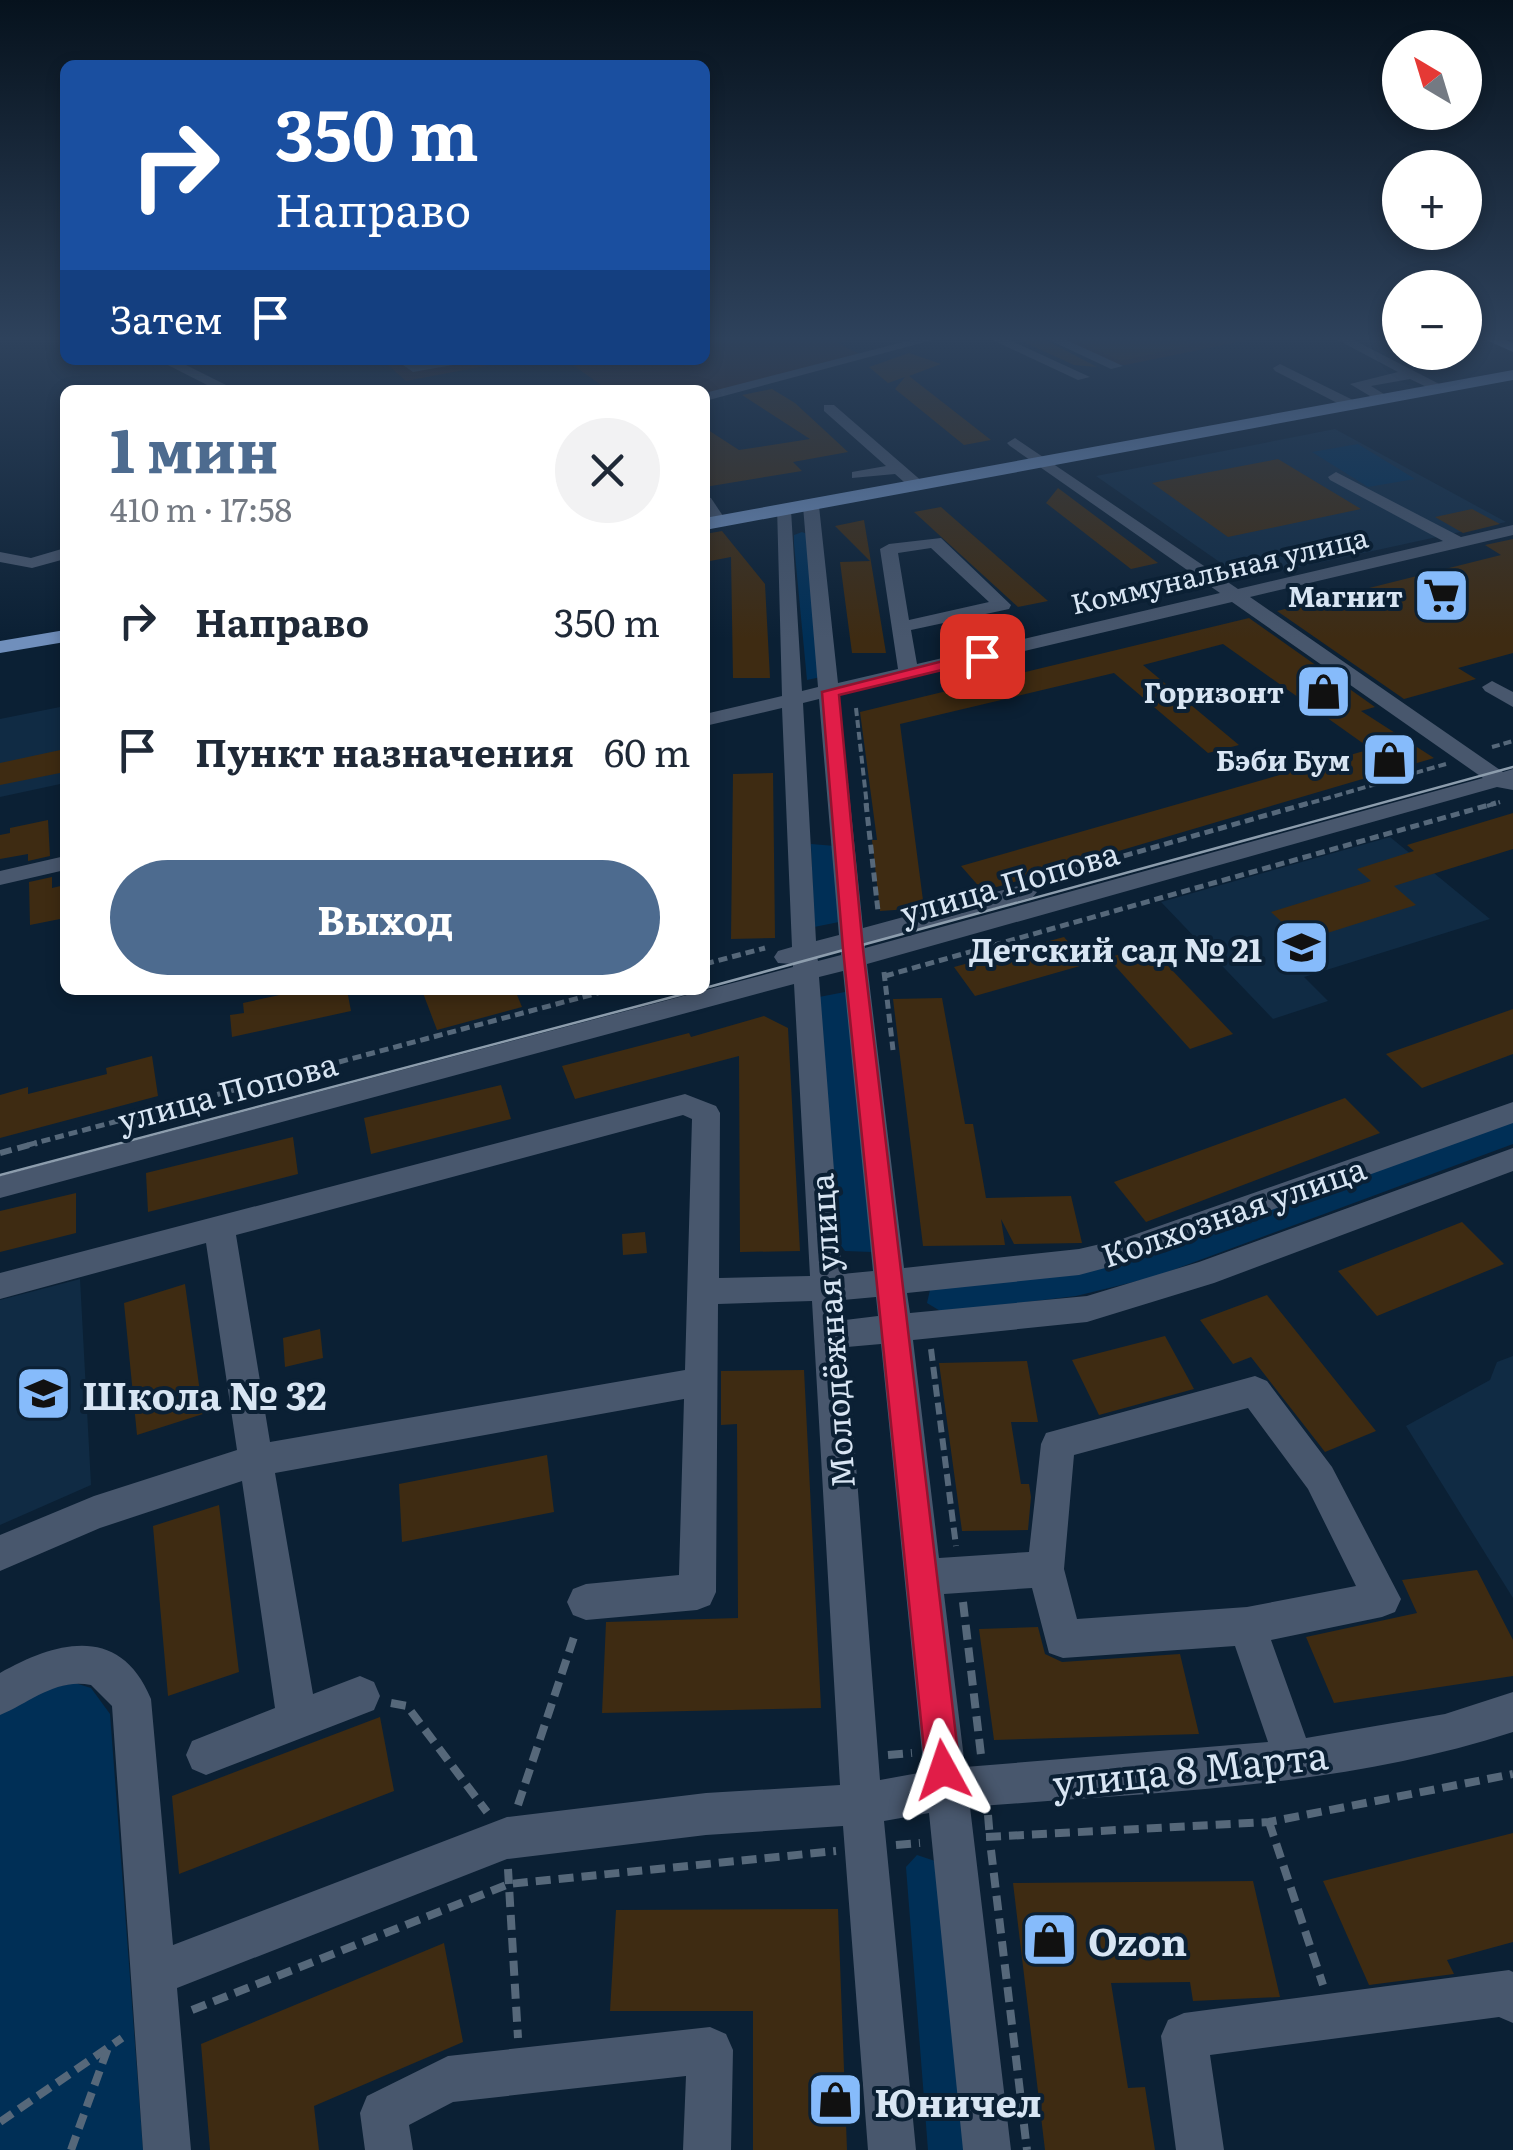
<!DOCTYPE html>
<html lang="ru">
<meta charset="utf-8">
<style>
:root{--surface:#fff;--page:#f2f2f3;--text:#1f2937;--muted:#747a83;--accent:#4d6b8f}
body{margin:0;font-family:Literata,serif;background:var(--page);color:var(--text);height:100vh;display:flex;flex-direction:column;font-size:38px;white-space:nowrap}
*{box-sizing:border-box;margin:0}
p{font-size:32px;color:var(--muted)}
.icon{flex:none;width:55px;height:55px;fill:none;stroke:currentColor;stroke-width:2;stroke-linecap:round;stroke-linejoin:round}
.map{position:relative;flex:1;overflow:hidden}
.side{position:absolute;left:60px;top:385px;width:650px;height:610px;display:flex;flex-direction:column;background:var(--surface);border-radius:15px;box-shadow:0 5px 15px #0003}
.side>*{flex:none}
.banner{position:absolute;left:60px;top:60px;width:650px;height:305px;border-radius:15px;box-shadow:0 5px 15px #0003;background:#1a4fa0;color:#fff;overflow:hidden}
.needle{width:65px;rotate:322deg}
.buttons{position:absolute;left:1382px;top:30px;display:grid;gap:20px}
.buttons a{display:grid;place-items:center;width:100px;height:100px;border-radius:50%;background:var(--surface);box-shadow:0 5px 15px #0003;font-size:50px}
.pin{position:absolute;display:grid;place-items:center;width:85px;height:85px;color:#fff;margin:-42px;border-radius:20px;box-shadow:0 5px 15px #0006}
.me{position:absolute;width:110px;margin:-55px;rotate:355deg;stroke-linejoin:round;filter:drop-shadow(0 0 8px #0008)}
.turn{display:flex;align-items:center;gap:35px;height:210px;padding:0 50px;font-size:45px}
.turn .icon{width:130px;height:130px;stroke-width:2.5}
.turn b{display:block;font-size:70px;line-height:85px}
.then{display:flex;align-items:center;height:95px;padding:0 50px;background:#0003;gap:20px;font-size:38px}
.round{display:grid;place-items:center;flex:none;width:105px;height:105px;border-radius:52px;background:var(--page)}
.headline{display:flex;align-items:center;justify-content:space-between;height:170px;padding:0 50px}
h1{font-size:60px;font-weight:700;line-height:75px;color:var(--accent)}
.cta{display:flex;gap:20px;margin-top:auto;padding:20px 50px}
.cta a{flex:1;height:115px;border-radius:60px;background:var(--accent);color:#fff;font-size:40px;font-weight:700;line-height:115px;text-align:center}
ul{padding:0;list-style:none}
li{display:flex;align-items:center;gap:30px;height:130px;padding:0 50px}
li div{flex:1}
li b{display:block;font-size:38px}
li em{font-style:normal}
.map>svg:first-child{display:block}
</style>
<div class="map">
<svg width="1513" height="2150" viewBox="0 0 1513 2150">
<rect width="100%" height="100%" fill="#0b2034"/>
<g fill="#102b44">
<polygon points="1335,429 1506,522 1244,579 1096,476"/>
<polygon points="65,706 65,783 0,797 0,719"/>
<polygon points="1390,837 1490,919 1304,977 1328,1001 1273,1019 1161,902"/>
<polygon points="80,1279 91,1485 0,1525 0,1300"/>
<polygon points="1513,1356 1513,1598 1406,1426 1490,1380 1497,1362"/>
</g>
<g fill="#33211b">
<polygon points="705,338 853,338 837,343 862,355 705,395 705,390 608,390 566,360 705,360"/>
<polygon points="1058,338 1257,338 1125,365 1115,364"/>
<polygon points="382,360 517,360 406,381"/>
</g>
<g fill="#002f56">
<polygon points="1358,444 1415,479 1368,487 1312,452"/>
<polygon points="802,532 807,534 821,677 807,680 794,544 794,535"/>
<polygon points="811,844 835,846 844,921 814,927"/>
<polygon points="850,991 872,1252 845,1251 834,1236 819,997"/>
<polygon points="1513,1121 1513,1144 1154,1277 1076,1296 942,1312 927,1303 930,1290 1075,1272"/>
<polygon points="75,1683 91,1688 110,1714 143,2150 0,2150 0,1714 37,1691"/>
<polygon points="917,1855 935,1861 965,2150 928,2150 906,1867"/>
</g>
<g fill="#3e2b12">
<polygon points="1015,338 1042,338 1097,367 1074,365"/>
<polygon points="1070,338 1187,338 1188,346 1121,361"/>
<polygon points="909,353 941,364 909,376 991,440 964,445 895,389 905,377 888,383 869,367"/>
<polygon points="772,389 795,403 848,452 793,462 802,471 705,487 705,428 739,450 810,439 742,395"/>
<polygon points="1278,459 1361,509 1228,537 1152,483"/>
<polygon points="1058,488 1158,563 1131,569 1046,503"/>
<polygon points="941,507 1048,601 1018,607 914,512"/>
<polygon points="1472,509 1500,524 1463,533 1435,517"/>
<polygon points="864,520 871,562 886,653 852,653 840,562 870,561 835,526"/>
<polygon points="722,531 765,584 770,678 733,678 731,557 705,562 705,534"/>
<polygon points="1513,539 1513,653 1458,668 1476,679 1404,699 1277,611 1501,555 1485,545"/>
<polygon points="1249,618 1375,707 1361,711 1434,758 983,891 961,866 1371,749 1223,644 1143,665 1239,745 1208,753 1114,673 900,724 924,908 880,911 872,840 877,840 860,712"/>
<polygon points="65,749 65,772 0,785 0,763"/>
<polygon points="773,773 775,938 731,939 733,774"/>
<polygon points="1513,813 1513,849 1394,886 1416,905 1302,941 1271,912 1371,881 1357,869 1414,851 1407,845"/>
<polygon points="48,820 50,856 28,861 28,854 0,859 0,835 10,833 10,828"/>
<polygon points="52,877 52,888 65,885 65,918 30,925 29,882"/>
<polygon points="1064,937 1087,964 975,996 954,967"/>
<polygon points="1148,945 1233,1034 1190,1049 1108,958"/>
<polygon points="303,990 347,990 351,1011 232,1037 230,1015 244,1013 243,1003"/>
<polygon points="435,990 515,990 522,1007 437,1030 423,993"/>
<polygon points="942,998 965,1124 973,1124 986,1198 1071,1196 1082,1243 1014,1244 1001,1219 1005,1245 923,1246 893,999"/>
<polygon points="1513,1009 1513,1054 1422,1088 1386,1054"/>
<polygon points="764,1016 788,1028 800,1251 740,1252 739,1056 575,1099 562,1066 689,1033 691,1037"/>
<polygon points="152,1056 158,1096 0,1138 0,1095 28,1087 28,1094 107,1074 106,1068"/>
<polygon points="501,1085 511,1119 371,1154 364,1118"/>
<polygon points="1345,1098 1380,1133 1146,1222 1114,1182"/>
<polygon points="293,1137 298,1174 148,1212 146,1173"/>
<polygon points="76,1193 76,1233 0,1252 0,1211"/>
<polygon points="1462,1222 1504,1264 1377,1316 1338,1271"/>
<polygon points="645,1232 647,1253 623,1255 622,1234"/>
<polygon points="185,1284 203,1414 137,1435 124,1303"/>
<polygon points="1267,1295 1376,1431 1325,1452 1251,1357 1233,1364 1200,1320"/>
<polygon points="320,1329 323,1358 285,1367 283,1338"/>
<polygon points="1165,1336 1194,1389 1099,1415 1072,1360"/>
<polygon points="1027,1361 1038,1422 1011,1422 1021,1484 1029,1484 1031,1497 1028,1530 962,1531 939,1363"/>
<polygon points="804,1370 821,1708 602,1713 606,1622 738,1618 737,1424 721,1425 721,1371"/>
<polygon points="547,1455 554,1512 402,1542 399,1484"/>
<polygon points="219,1505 239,1672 168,1696 153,1526"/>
<polygon points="1477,1570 1513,1640 1513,1676 1334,1703 1306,1637 1417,1613 1402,1580"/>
<polygon points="1038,1627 1045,1654 1062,1662 1180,1654 1199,1734 994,1740 979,1629"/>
<polygon points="380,1717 394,1791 179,1874 172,1796"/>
<polygon points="1513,1833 1513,1942 1447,1960 1454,1974 1369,1985 1323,1881"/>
<polygon points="1253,1881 1280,1997 1193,2001 1190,1982 1111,1983 1128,2088 1145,2087 1155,2150 1045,2150 1013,1883"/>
<polygon points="838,1909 847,2150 753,2150 753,2011 610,2011 616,1910"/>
<polygon points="444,1943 463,2042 314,2106 319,2150 210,2150 201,2044"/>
</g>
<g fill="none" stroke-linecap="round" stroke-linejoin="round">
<g stroke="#56687a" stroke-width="4" stroke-dasharray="8 4" stroke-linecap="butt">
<polyline points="856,708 867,806"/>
<polyline points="1492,747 1513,741"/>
<polyline points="1300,806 1446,764"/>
<polyline points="1487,806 1500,802"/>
</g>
<g stroke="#56687a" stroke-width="5" stroke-dasharray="9 5" stroke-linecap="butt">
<polyline points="866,803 878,911"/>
<polyline points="1043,879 1309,803"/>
<polyline points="705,964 765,948"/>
<polyline points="884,972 893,1050"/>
<polyline points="885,976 1496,803"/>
<polyline points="28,1145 609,990"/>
</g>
<g stroke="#56687a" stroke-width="6" stroke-dasharray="12 6" stroke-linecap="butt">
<polyline points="0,1153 37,1143"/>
<polyline points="931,1349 956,1546"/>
</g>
<g stroke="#56687a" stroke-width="8" stroke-dasharray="15 8" stroke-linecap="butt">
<polyline points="963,1602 981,1755"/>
<polyline points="391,1703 407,1706 487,1812"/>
<polyline points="888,1755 912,1753"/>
<polyline points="518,1805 576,1631"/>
<polyline points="988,1815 990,1839"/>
<polyline points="1269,1822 1323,1985"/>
<polyline points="986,1837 1269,1822 1513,1774"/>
<polyline points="896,1845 920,1843"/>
<polyline points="991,1850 1027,2150"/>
<polyline points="508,1869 518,2038"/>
<polyline points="192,2010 509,1884 836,1851"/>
<polyline points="0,2122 122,2038"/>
<polyline points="71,2150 109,2045"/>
</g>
<g fill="#48576d" fill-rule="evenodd">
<polygon points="919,338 940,338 705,401 705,393"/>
<polygon points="988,338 1005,338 1090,377 1078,380"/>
<polygon points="1045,338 1062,338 1123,366 1111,369"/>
<polygon points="1334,338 1350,338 1449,389 1437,392 1410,379 1371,386 1392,399 1380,402 1350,384 1398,372"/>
<polygon points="158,360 176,360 236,390 217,390"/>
<polygon points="396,360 416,363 481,360 413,372"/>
<polygon points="1280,364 1357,402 1359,405 1347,408 1275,371 1273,368"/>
<polygon points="824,405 834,405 924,483 924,489 912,489 895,474 852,478 852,472 886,466 824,411"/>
<path d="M1015 438 1238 589 1443 541 1330 480 1328 477 1336 472 1461 537 1513 525V535L1250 597 1503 772 1513 769V790L1497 787 867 964 904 1268 1079 1249 1122 1239 1513 1102V1123L1124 1263 1079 1275 907 1293 910 1313 1087 1296 1199 1262 1513 1148V1171L1214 1283 1087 1322 913 1340 939 1558 1029 1552 1041 1444 1046 1433 1255 1376 1267 1381 1332 1467 1401 1599 1395 1612 1382 1617 1271 1640 1306 1738 1445 1714 1513 1692V1732C1338 1789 1151 1792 970 1807L1011 2150H963L929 1813 884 1821 916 2150H868L843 1826 706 1835 507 1859 177 1988 191 2150H143L112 1706 91 1685C56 1678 31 1702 0 1715V1673C57 1641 120 1624 151 1699L173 1945 507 1817 706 1793 840 1785 812 1301 718 1304 716 1592 710 1605 697 1610 586 1620 573 1615 567 1602 573 1589 586 1584 679 1575 684 1399 275 1473 313 1694 360 1676 374 1682 380 1696 374 1710 206 1775 192 1769 186 1755 192 1741 275 1708 242 1481 100 1528 0 1571V1535L94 1496 237 1450 206 1243 0 1299V1273L685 1094 716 1106 720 1113 719 1278 810 1276 794 984 0 1198V1176L793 967V964L778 963 774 957 778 951 792 947 782 708 705 726V714L782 696 777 506 791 510 802 691 818 687 803 506 811 501 819 506 838 683 898 669 880 549 889 544 941 538 1011 605 1009 609 911 630 917 664 1220 593 1010 446 1007 443ZM931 548 989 602 909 620 898 553ZM1232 602 1483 778 865 948V944L1033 897 1037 892 1025 884 863 928 839 695ZM819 699 839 935 816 941 803 703ZM841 951V955L818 961 817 957ZM843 971 873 1271 842 1274 819 977ZM683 1115 692 1119 685 1370 270 1442 236 1235ZM876 1297 878 1316 845 1320 843 1300ZM881 1344 924 1772 880 1780 847 1347ZM1248 1408 1308 1489 1356 1586 1247 1607 1077 1619 1064 1569 1074 1455ZM1032 1588 1049 1653 1063 1658 1235 1646 1268 1742 965 1767 944 1594Z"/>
<polygon points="705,497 711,498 727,522 725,526 713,526 705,514"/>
<polygon points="65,548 65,559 32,568 0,562 0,552 31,558"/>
<polygon points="1492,681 1513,692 1513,707 1485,691 1482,687"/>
<polygon points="65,856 65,870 0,885 0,871"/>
<polygon points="1509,1970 1513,1972 1513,2023 1499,2017 1210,2055 1224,2150 1176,2150 1161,2036 1168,2020 1184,2013"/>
<polygon points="710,2027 726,2034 733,2050 731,2150 683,2150 686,2076 453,2102 409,2125 413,2150 365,2150 360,2113 367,2096 448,2056"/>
</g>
<g fill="#708fbc" fill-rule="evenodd">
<polygon points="1482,338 1501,338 1513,343 1513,352"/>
<polygon points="1513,370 1513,380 705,530 705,518"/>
<polygon points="65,630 65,642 0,653 0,641"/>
</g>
<g stroke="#8d9dad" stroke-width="2.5">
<polyline points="705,988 1513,767"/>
<polyline points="0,1175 699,990"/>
</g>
</g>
<linearGradient id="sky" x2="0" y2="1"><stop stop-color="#06121d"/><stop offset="0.53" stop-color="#2e425c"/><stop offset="1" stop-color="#2e425c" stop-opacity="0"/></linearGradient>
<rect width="1513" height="639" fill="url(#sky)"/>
<polygon fill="#e11d48" stroke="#92132f" stroke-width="2.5" points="982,651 990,656 987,659 839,695 863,949 960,1770 955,1781 943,1786 931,1781 926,1770 843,949 822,692"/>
<defs>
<symbol id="supermarket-square" viewBox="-11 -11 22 22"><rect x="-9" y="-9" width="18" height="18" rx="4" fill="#86bbfb" stroke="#0b2034"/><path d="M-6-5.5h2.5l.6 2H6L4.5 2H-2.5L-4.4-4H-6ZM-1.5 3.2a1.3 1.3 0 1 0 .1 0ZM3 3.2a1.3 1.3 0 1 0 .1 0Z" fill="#111"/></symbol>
<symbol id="shop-square" viewBox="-11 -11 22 22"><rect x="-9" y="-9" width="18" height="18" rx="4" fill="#86bbfb" stroke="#0b2034"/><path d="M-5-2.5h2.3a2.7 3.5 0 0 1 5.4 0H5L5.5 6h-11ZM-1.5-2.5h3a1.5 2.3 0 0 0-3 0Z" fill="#111"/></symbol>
<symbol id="school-square" viewBox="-11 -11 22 22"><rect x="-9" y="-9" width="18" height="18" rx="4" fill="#86bbfb" stroke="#0b2034"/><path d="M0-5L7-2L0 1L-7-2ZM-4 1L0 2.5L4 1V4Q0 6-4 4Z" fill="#111"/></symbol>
</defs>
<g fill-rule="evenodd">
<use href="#supermarket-square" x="1410" y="564" width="63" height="63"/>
<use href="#shop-square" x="1292" y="660" width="63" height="63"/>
<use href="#shop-square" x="1358" y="728" width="63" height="63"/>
<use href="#school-square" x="1270" y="916" width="63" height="63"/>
<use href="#school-square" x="12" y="1362" width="63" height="63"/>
<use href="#shop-square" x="1018" y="1908" width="63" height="63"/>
<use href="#shop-square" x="804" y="2068" width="63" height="63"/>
</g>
<g text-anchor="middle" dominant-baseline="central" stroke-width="8" stroke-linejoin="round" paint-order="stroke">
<g font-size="28" fill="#d8e5f3" stroke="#0b2034">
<text transform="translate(1219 569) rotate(-13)">Коммунальная улица</text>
</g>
<g font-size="28" font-weight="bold" fill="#d8e5f3" stroke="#0b2034" text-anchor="end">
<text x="1403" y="595">Магнит</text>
<text x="1284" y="691">Горизонт</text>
<text x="1350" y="759">Бэби Бум</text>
</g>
<g font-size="32" fill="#d8e5f3" stroke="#0b2034">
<text transform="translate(1009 881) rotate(-16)">улица Попова</text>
<text transform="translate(227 1090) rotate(-15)">улица Попова</text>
<text transform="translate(1233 1210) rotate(-19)">Колхозная улица</text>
<text transform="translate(830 1331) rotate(-94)">Молодёжная улица</text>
</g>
<g font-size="32" font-weight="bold" fill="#d8e5f3" stroke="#0b2034" text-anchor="end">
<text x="1262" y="948">Детский сад № 21</text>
</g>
<g font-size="38" font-weight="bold" fill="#d8e5f3" stroke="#0b2034" text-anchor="start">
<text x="82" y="1393">Школа № 32</text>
<text x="1088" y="1939">Ozon</text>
<text x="874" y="2100">Юничел</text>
</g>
<g font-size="38" fill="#d8e5f3" stroke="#0b2034">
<text transform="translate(1190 1767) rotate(-6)">улица 8 Марта</text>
</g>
</g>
</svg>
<div class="buttons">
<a><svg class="needle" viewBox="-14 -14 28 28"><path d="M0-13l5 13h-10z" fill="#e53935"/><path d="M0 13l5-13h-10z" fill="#747a83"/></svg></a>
<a>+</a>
<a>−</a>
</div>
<div class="pin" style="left:982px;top:656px;background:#d93025"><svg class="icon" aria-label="arrive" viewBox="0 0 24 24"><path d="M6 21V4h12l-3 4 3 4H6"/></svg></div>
<svg class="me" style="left:943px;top:1770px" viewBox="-20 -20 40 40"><path d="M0-17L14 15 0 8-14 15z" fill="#e11d48" stroke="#fff" stroke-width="4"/></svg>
<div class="banner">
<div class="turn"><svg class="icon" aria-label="right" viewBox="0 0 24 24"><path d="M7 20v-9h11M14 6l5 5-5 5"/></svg><div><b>350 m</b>Направо</div></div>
<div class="then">Затем<svg class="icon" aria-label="arrive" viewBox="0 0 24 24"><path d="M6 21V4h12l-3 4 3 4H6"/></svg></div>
</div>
<section class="side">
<div class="headline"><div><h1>1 мин</h1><p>410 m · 17:58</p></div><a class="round"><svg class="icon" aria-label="close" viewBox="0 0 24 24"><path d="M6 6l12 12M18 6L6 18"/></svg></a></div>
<ul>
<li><svg class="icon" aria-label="right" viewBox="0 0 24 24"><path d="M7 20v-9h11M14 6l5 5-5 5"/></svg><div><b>Направо</b></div><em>350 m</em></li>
<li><svg class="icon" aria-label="arrive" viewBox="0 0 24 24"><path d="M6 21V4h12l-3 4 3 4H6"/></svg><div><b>Пункт назначения</b></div><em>60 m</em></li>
</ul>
<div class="cta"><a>Выход</a></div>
</section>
</div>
